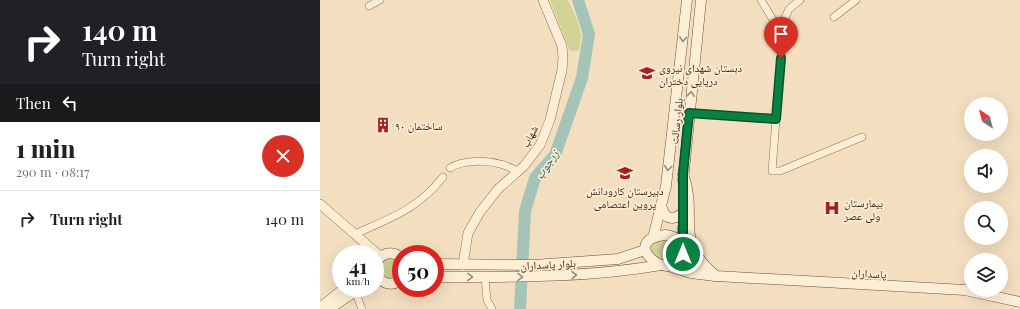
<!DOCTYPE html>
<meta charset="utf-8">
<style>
:root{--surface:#fff;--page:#f2f2f2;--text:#202124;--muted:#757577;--line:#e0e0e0}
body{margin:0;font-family:"Playfair Display","Noto Naskh Arabic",serif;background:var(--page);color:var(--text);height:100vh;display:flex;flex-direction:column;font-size:15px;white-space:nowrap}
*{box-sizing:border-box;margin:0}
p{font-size:13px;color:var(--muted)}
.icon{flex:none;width:22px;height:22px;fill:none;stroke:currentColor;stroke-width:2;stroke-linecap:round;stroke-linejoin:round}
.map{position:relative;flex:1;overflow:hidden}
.panel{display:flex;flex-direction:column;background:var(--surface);width:320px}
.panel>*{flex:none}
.hud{background:#202124;color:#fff;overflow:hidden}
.needle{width:26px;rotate:324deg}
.buttons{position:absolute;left:644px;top:97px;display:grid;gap:8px}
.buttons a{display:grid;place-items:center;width:44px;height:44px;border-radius:50%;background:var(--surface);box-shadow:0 4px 16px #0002;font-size:20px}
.speed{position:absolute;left:12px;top:245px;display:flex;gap:8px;font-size:20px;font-weight:700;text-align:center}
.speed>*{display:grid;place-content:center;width:52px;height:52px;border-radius:50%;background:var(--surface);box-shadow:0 4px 16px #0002;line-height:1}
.speed small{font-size:10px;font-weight:400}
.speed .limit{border:6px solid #d22;background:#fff;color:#111}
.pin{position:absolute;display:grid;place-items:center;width:34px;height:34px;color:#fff;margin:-41px -17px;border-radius:50% 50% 50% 0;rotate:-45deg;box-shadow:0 0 4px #0007}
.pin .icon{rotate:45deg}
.me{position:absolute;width:44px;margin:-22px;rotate:0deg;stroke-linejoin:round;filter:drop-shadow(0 0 3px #0008)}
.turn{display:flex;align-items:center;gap:14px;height:84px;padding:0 16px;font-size:18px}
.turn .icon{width:52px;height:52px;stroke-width:2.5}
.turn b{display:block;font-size:28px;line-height:34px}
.then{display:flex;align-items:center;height:38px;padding:0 16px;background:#0003;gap:8px;font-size:15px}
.round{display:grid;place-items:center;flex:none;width:42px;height:42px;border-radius:21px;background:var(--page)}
.summary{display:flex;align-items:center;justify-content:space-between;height:68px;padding:0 16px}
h1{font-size:24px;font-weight:800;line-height:30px}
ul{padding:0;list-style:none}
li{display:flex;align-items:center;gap:12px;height:56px;padding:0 16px;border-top:1px solid var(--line)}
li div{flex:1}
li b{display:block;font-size:15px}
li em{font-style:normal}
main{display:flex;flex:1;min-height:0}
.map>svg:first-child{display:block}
</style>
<main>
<section class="panel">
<div class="hud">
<div class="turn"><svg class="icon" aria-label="right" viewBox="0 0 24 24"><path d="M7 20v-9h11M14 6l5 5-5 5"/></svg><div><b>140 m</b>Turn right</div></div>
<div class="then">Then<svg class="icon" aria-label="left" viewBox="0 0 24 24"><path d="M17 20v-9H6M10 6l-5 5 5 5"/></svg></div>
</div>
<div class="summary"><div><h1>1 min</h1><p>290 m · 08:17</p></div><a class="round" style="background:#d93025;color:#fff"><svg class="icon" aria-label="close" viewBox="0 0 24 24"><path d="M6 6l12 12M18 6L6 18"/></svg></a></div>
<ul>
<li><svg class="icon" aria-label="right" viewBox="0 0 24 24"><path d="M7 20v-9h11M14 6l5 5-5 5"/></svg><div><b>Turn right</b></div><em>140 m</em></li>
</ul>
</section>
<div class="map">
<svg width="700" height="309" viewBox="0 0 700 309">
<rect width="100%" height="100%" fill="#f3dfc0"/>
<g fill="#d1d293">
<polygon points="230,0 248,0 257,20 261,35 259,50 250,51"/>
<path d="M339 240H354L360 250C354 263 342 262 332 255L330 247Z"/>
<circle cx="71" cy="269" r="11"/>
</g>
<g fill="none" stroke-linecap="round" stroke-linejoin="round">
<polyline stroke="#a4c4b8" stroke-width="12" points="200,309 205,211 215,178 235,155 262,78 269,34 258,0"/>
<defs>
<g id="minor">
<polyline points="441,0 455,23 463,27"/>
<polyline points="49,6 60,0"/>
<polyline points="514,17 536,0"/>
<polyline points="369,113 456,119 464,20 469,9 480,0"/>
<polyline points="456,119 452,171 460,171 542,137"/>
<path d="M130 168C142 160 166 160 180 164 186 165 192 169 198 171"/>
<path d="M35 234C71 218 98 209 123 177"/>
<polyline points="165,277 167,300 172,309"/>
<polyline points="35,291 42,309"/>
</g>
<g id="tertiary">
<polyline points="0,204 61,257"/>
<polyline points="143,265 148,233 160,212 178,189 204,166 220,145 230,120 242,70 243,58 242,46 223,0"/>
</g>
<g id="secondary">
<path d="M363 174C379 217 352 240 396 276L645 290 700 302"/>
<polyline points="363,181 381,0"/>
<path d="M342 208C345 220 355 221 363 212"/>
<polyline points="363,227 363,245"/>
<path d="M345 235C354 236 362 240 364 250 355 291 295 240 345 235Z"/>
<polyline points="333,238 346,186 367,0"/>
<polyline points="364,250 370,261 382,271"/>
<path d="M81 258C77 254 72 252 66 254 44 261 60 295 81 280"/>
<polyline points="115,264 214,265 298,259 325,250"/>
<polyline points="345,265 371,273 395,276"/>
<path d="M115 277C191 277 266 278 341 265"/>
<polyline points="0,308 25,288"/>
<polyline points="9,309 40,288"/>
</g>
</defs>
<use href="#minor" stroke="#8e6f56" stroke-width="8"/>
<use href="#tertiary" stroke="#8e6f56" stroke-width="10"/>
<use href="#secondary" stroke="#705039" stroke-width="11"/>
<use href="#minor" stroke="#fcedd5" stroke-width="7"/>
<use href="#tertiary" stroke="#fcedd5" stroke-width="9"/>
<use href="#secondary" stroke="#fcedd5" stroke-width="10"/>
</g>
<defs><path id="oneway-chevron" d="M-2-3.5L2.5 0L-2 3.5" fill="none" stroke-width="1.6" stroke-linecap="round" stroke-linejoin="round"/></defs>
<g stroke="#9c8b78">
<use href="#oneway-chevron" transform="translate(363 39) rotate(96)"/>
<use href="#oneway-chevron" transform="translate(371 94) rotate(-84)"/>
<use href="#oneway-chevron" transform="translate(348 168) rotate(97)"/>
<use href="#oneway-chevron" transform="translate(254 275) rotate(-4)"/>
<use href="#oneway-chevron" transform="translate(150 277) rotate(1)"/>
<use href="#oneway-chevron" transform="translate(200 277) rotate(1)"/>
</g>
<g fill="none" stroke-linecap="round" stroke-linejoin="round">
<defs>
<polyline id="route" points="363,254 363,174 369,113 456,119 461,58"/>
</defs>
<use href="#route" stroke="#07532c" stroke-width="10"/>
<use href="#route" stroke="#0b8043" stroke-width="7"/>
</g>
<defs>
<symbol id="school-bare" viewBox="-9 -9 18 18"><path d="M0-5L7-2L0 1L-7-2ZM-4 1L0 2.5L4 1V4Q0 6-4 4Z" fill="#a41f2c" stroke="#f9ead1" stroke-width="2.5" paint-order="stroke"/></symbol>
<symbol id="building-bare" viewBox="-9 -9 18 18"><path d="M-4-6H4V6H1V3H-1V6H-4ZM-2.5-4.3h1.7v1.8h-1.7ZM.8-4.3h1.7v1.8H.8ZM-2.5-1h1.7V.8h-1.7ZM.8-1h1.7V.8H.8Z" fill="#a41f2c" stroke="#f9ead1" stroke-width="2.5" paint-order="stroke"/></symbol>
<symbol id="hospital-bare" viewBox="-9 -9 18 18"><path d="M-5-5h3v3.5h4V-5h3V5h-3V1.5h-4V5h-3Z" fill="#a41f2c" stroke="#f9ead1" stroke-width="2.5" paint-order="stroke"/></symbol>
</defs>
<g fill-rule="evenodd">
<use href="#school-bare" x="316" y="62" width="22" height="22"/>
<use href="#building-bare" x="52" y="114" width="22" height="22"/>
<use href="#school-bare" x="294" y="162" width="22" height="22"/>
<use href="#hospital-bare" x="501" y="197" width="22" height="22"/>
</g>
<g text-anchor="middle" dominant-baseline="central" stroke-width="3.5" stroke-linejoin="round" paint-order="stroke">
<g font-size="11" fill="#3c291c" stroke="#f9ead1" text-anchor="start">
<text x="339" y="67">دبستان شهدای نیروی<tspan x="339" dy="13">دریایی دختران</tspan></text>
<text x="75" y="125">ساختمان ۹۰</text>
<text x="305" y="190" text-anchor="middle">دبیرستان کارودانش<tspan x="305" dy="13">پروین اعتصامی</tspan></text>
<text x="524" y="202">بیمارستان<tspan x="524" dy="13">ولی عصر</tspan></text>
</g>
<g font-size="11" fill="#3c291c" stroke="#f9ead1">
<text transform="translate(356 121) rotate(-84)">بلوار رسالت</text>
<text transform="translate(209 136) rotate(-62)">شهاب</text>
<text transform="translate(228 264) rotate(-3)">بلوار پاسداران</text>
<text transform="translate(549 273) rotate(3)">پاسداران</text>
</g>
<g font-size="12" font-style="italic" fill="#295e56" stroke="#f9ead1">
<text transform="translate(226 164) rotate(-56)">زرجوب</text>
</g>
</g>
</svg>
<div class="buttons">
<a><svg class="needle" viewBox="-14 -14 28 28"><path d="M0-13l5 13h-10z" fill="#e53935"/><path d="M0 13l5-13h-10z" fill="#757577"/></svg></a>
<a><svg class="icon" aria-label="sound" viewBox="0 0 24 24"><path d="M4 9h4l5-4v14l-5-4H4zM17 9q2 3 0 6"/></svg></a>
<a><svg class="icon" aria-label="search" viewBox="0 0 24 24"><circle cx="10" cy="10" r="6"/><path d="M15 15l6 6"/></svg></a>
<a><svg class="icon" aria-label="layers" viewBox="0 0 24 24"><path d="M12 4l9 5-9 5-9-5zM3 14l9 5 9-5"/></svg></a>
</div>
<div class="speed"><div>41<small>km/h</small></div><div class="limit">50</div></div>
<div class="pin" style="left:461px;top:58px;background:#d93025"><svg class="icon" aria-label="arrive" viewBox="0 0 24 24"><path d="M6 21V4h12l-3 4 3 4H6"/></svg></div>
<svg class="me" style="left:363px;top:254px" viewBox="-20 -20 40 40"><circle r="17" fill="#0b8043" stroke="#fff" stroke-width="3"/><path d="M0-11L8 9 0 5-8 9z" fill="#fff"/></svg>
</div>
</main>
